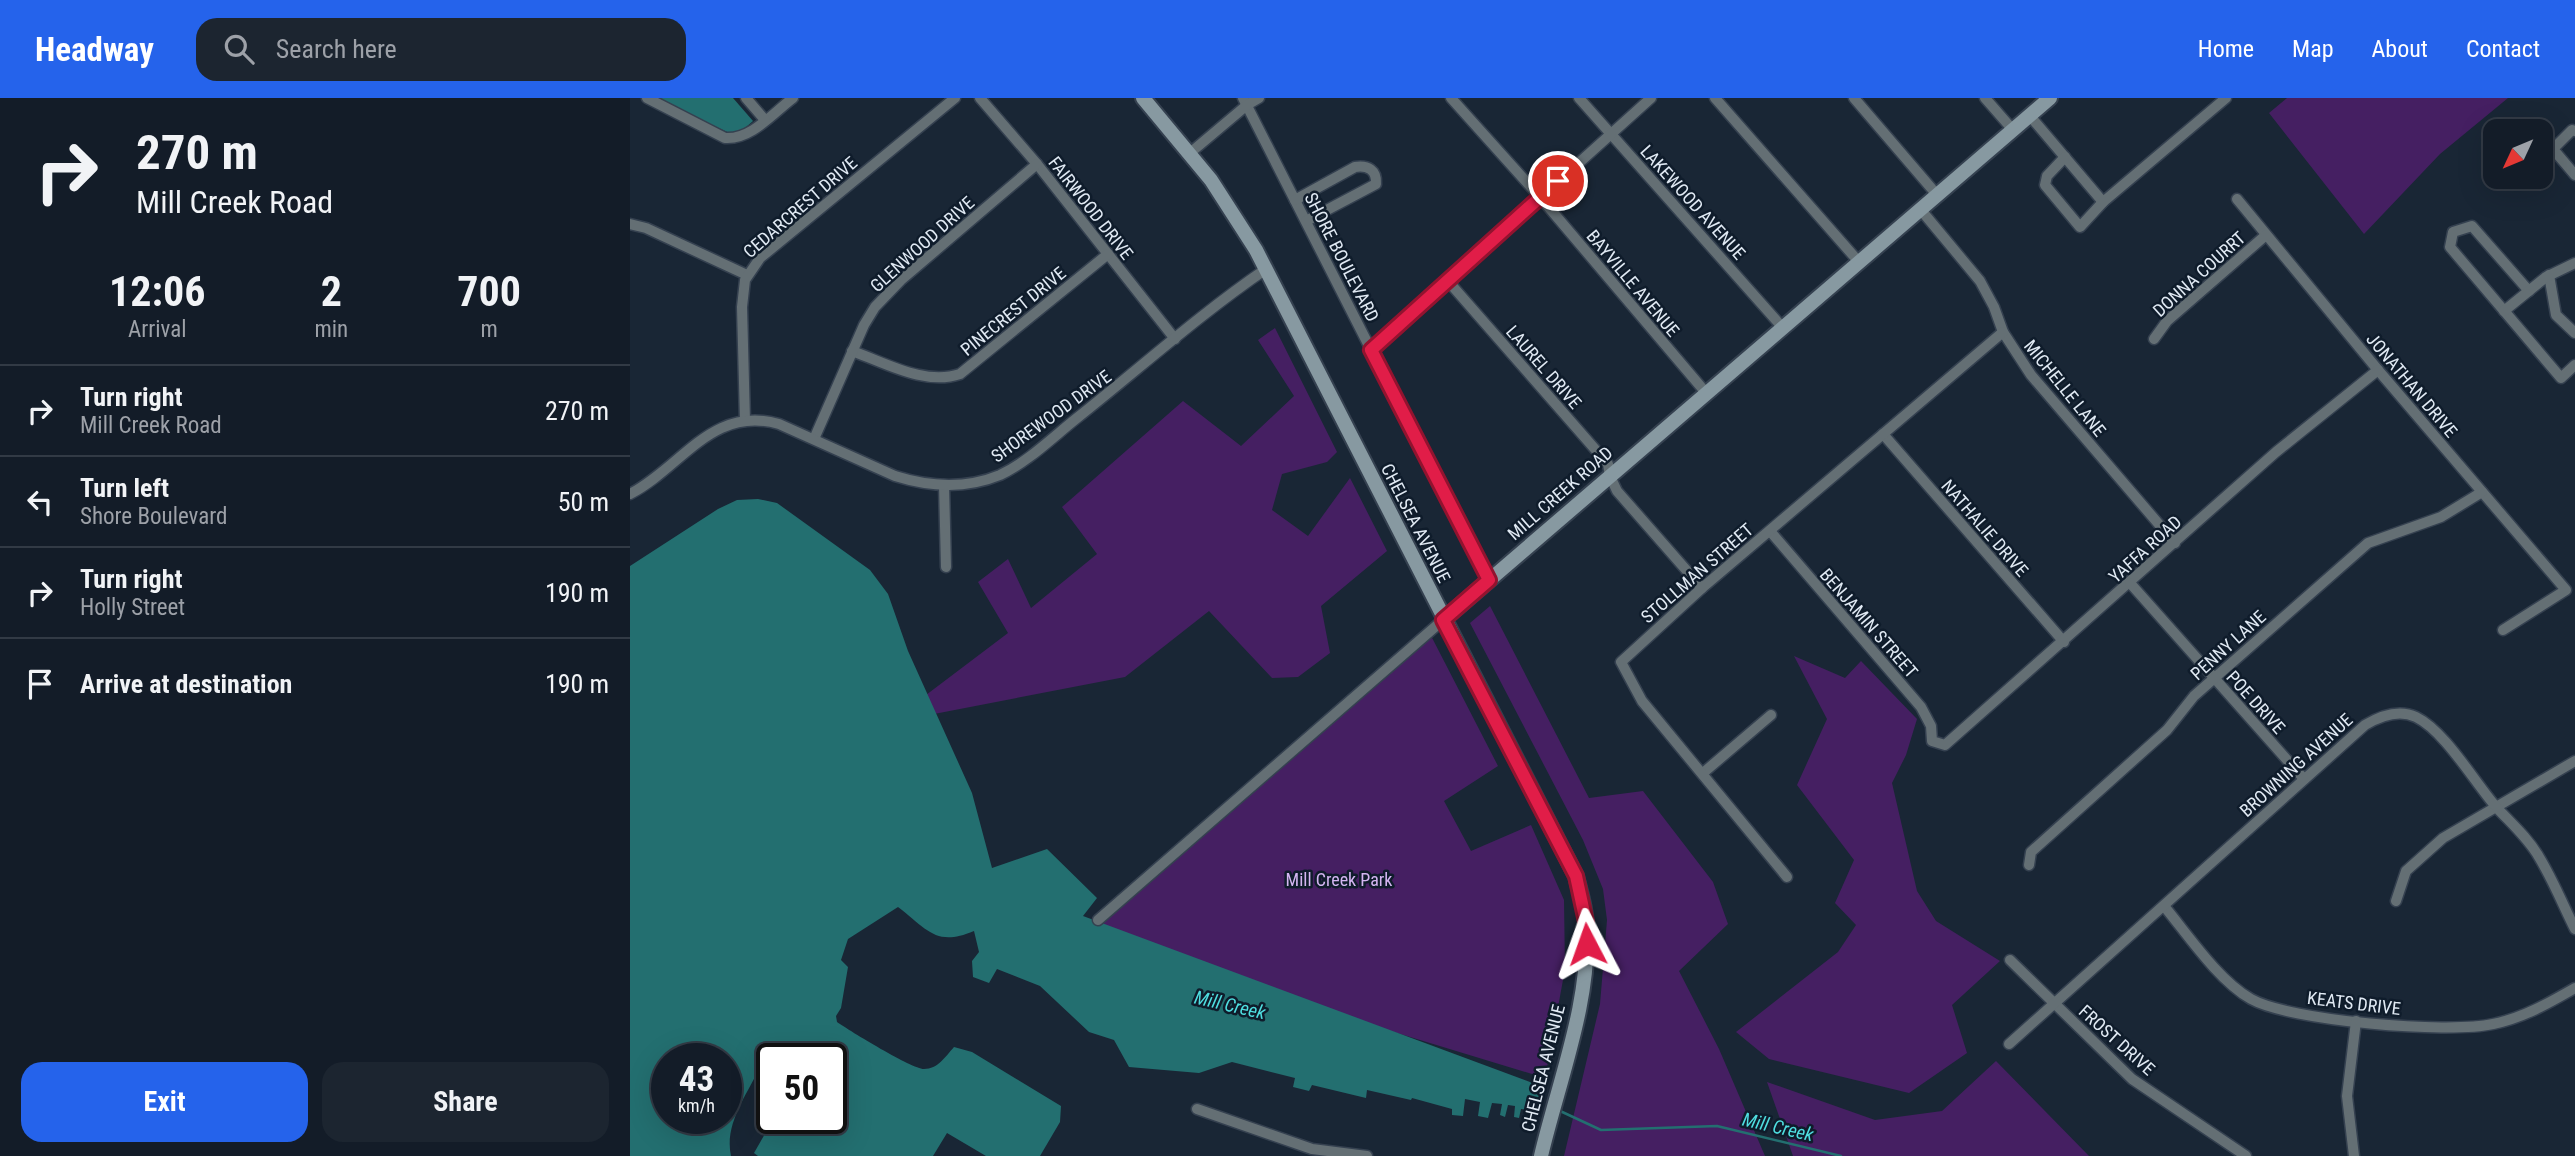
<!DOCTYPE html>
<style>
:root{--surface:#131c28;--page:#1c2530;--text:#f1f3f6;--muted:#9da1a8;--line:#323a45;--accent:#2563eb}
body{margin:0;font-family:"Roboto Condensed",sans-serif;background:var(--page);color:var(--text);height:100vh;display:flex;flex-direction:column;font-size:26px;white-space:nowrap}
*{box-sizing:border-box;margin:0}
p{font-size:23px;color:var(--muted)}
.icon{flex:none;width:38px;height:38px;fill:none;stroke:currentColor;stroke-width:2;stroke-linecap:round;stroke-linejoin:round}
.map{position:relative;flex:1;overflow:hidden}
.drawer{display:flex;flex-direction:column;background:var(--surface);width:630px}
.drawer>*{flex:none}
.guide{background:#131c28;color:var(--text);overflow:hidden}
.needle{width:46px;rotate:226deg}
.buttons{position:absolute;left:1853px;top:21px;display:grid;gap:14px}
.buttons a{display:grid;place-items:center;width:70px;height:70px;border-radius:14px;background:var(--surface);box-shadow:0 7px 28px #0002,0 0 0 2px var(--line);font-size:35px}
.speed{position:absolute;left:21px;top:945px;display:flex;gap:14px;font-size:35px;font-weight:700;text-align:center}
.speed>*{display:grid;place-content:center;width:91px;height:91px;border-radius:50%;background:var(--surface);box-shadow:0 7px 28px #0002,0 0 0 2px var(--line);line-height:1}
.speed small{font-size:18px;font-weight:400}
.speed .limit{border:4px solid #111;border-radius:10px;background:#fff;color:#111}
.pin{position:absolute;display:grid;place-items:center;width:60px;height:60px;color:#fff;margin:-30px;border:4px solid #fff;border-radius:50%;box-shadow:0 2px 7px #0007}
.me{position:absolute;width:77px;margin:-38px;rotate:356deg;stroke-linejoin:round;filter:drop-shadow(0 0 5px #0008)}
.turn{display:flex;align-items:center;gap:24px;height:147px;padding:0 21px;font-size:32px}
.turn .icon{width:91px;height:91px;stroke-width:2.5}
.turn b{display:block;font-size:49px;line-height:60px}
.eta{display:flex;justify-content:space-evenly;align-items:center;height:119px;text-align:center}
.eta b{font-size:42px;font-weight:700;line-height:49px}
.button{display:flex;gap:14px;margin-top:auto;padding:14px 21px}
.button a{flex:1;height:80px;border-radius:21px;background:var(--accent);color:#fff;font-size:28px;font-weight:700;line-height:80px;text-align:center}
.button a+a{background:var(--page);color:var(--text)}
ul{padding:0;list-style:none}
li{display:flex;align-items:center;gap:21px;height:91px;padding:0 21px;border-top:2px solid var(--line)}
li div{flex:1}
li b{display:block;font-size:26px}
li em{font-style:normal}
header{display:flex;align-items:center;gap:42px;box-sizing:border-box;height:98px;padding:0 35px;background:var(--accent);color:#fff}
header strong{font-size:33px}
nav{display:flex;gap:38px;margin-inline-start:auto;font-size:24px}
.search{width:490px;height:63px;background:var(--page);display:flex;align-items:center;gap:18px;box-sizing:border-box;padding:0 24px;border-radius:21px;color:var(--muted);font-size:26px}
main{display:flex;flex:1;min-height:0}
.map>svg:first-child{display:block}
</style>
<header>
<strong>Headway</strong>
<div class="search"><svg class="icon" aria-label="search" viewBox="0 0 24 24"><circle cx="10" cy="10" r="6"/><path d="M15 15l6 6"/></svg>Search here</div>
<nav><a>Home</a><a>Map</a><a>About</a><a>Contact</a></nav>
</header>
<main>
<section class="drawer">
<div class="guide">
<div class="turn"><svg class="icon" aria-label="right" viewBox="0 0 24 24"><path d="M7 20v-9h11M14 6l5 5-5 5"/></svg><div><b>270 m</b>Mill Creek Road</div></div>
</div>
<div class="eta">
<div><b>12:06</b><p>Arrival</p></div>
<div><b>2</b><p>min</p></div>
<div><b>700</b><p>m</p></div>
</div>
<ul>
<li><svg class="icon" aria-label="right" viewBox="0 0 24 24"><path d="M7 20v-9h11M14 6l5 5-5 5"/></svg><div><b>Turn right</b><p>Mill Creek Road</p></div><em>270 m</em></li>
<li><svg class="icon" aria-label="left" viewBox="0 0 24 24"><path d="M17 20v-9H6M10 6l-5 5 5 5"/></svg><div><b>Turn left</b><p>Shore Boulevard</p></div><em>50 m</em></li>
<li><svg class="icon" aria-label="right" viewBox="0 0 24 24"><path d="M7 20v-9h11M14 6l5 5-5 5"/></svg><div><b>Turn right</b><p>Holly Street</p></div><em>190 m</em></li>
<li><svg class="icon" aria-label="arrive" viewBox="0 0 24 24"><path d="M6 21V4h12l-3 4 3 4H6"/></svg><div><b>Arrive at destination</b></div><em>190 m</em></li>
</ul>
<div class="button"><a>Exit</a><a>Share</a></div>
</section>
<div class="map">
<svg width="1945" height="1058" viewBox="0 0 1945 1058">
<rect width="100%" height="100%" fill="#192635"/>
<g fill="#451f62">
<polygon points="1657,0 1878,0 1810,56 1734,136 1639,15"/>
<polygon points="645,230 707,354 697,364 652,376 642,412 678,438 720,380 757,453 691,508 700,555 668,579 642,580 579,513 495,579 304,616 296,597 378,535 348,484 378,461 401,510 467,456 432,409 553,303 611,348 664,298 628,242"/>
<polygon points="860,508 959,700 1013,693 1083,784 1098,826 1049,873 1089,951 1135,1058 934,1058 970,906 977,822 973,791 953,742 840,525"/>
<polygon points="797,530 868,668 814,703 841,753 901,727 934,802 935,871 915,980 560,872 461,826"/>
<polygon points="1164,558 1215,580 1231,563 1287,621 1276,657 1262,685 1287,793 1306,823 1370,863 1322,907 1337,955 1279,995 1139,961 1106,934 1208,854 1226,827 1205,805 1224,762 1167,687 1197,621"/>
<polygon points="1366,963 1459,1058 1163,1058 1137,984 1245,1022 1312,1013"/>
</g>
<g fill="#236f70" fill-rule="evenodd">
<polygon points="23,0 103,0 123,23 106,38"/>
<path d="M128 401 147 405 240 472 258 496 278 553 342 695 362 770 417 751 467 800 453 818 908 987 913 1006 909 1014 891 1011 889 1020 884 1019 885 1008 878 1007 875 1019 870 1017 872 1006 862 1005 858 1020 848 1018 850 1004 835 1001 833 1018 822 1017V1011L782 1000 781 1002 737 992 736 1000 682 987 679 993 663 989 665 980 602 964 569 975 499 969 484 942 459 934 410 888 367 871 359 885 343 879 342 863 349 854 344 833C306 849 298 832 268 809L218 841 211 862 218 869 211 910 206 918 207 924C220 933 282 971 294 971 308 971 315 959 324 949L342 954 431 1008 430 1024 410 1058H356L317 1035 303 1058H128L124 1055 144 1020H201V961H171L139 943C135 951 133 961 130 969 117 997 94 1026 101 1058H0V468L88 411 107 402ZM37 961H96V1020H37Z"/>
</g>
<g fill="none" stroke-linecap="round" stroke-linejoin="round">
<polyline stroke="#236f70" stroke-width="2.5" points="928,1012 971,1032 1087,1028 1211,1058"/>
<defs>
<g id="street">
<path d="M17 0 95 40C121 42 143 15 163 0"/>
<polyline points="116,0 135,22"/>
<polyline points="350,0 407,66 545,241"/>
<polyline points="613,0 858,482"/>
<polyline points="821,0 910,99 1077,296"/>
<polyline points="949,0 1153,230"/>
<polyline points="1085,0 1229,164"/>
<polyline points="1224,0 1308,98"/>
<polyline points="1355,0 1383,32"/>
<polyline points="1400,18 1473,104"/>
<polyline points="1945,33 1942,32 1923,51 1945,77"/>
<polyline points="560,55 617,7 629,0"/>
<polyline points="1435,59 1417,78 1415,87 1450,129 1473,104 1596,0"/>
<polyline points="1607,101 1748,272 1936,492 1873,532"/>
<path d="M665 102 725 69C738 67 747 72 746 86L676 123"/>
<polyline points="1291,112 1350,183 1364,209 1373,234 1401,277 1545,445"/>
<polyline points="0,126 16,130 117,177"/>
<polyline points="1919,177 1926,217 1945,235"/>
<polyline points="818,183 978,366 980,378 987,393 1072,490"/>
<polyline points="1899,193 1842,128 1823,134 1820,149 1931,280 1945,267"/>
<polyline points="1874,213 1916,179 1945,165"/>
<polyline points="1524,241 1537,223 1636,137"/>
<polyline points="741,252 1021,0"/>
<path d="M222 253C256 265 295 288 330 276L478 156"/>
<polyline points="115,323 112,209 115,182 130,160 325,0"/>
<polyline points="1253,336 1434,544"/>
<polyline points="184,341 234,227 245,209 271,182 407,66"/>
<polyline points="314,387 316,469"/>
<path d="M0 396C52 369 82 307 149 326L265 378C300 389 336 391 370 377 398 364 423 339 447 320 510 270 570 216 636 171"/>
<polyline points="1140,433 1291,609 1301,628 1302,643 1315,647 1646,354 1748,272"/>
<polyline points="1500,485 1674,681"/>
<polyline points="1073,675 1141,617"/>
<polyline points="1399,767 1401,754 1537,632 1564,598 1738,445 1811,419 1852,394"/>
<polyline points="1157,779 1012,603 991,564 1072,490 1373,234"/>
<polyline points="1766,803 1776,773 1813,740 1945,663"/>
<path d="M1534 808C1558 837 1588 882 1621 901 1660 923 1818 936 1863 926 1893 920 1919 905 1945 890"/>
<polyline points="468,822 813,522"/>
<polyline points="1380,862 1502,981 1616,1058"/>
<path d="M1379 946 1735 627C1750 618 1769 611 1786 619 1815 633 1845 685 1867 710 1882 726 1898 740 1909 759 1923 782 1933 807 1945 831"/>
<polyline points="567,1011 682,1051 737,1058"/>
<polyline points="1724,1058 1717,998 1726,923"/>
</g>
<g id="secondary">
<path d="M513 0 581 82 626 152 946 778C950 794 955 809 956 825 962 901 928 985 911 1058"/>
<polyline points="813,522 1420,0"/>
</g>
</defs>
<use href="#street" stroke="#354150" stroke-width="13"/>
<use href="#secondary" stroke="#354150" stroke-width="18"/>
<use href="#street" stroke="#646f74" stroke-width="10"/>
<use href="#secondary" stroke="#8799a1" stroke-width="14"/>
</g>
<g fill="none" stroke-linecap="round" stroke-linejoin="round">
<defs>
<polyline id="route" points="928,83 741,252 859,482 813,522 946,778 956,824 957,846"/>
</defs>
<use href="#route" stroke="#92132f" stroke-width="18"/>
<use href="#route" stroke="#e11d48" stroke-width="12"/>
</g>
<g text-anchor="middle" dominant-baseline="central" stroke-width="5" stroke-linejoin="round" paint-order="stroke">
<g font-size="18" fill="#e1eaf4" stroke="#0f1c2b">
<text transform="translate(1063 104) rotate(48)">LAKEWOOD AVENUE</text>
<text transform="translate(170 109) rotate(-41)">CEDARCREST DRIVE</text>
<text transform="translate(461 110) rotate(52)">FAIRWOOD DRIVE</text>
<text transform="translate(292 146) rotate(-42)">GLENWOOD DRIVE</text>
<text transform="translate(712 159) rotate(63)">SHORE BOULEVARD</text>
<text transform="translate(1569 176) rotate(-42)">DONNA COURRT</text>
<text transform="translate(1003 185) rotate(50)">BAYVILLE AVENUE</text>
<text transform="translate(383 213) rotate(-39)">PINECREST DRIVE</text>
<text transform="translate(914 269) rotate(49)">LAUREL DRIVE</text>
<text transform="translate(1782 287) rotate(50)">JONATHAN DRIVE</text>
<text transform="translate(1435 290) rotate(51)">MICHELLE LANE</text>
<text transform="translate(421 318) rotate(-36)">SHOREWOOD DRIVE</text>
<text transform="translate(930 395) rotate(-41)">MILL CREEK ROAD</text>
<text transform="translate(786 425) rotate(63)">CHELSEA AVENUE</text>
<text transform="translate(1355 430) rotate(49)">NATHALIE DRIVE</text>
<text transform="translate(1515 451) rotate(-42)">YAFFA ROAD</text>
<text transform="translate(1067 475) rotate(-41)">STOLLMAN STREET</text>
<text transform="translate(1239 525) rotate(49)">BENJAMIN STREET</text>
<text transform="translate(1598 547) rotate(-42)">PENNY LANE</text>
<text transform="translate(1626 604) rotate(48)">POE DRIVE</text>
<text transform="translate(1666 667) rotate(-42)">BROWNING AVENUE</text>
<text transform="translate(1724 905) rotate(7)">KEATS DRIVE</text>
<text transform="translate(1487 942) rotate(42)">FROST DRIVE</text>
<text transform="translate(913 970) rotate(-76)">CHELSEA AVENUE</text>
</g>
<g font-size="18" fill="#d4b5f2" stroke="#0f1c2b">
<text x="709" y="781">Mill Creek Park</text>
</g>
<g font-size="19" font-style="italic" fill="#4fdee0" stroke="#0f1c2b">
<text transform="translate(600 907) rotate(13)">Mill Creek</text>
<text transform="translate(1148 1029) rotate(13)">Mill Creek</text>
</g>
</g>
</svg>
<div class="buttons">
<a><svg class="needle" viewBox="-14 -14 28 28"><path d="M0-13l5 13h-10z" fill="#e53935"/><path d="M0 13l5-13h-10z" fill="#9da1a8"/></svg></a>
</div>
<div class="speed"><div>43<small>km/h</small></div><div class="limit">50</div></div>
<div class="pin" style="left:928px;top:83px;background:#d93025"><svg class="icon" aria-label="arrive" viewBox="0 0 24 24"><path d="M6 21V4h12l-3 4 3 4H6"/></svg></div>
<svg class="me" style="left:957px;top:846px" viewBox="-20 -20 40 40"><path d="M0-17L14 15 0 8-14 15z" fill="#e11d48" stroke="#fff" stroke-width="4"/></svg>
</div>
</main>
